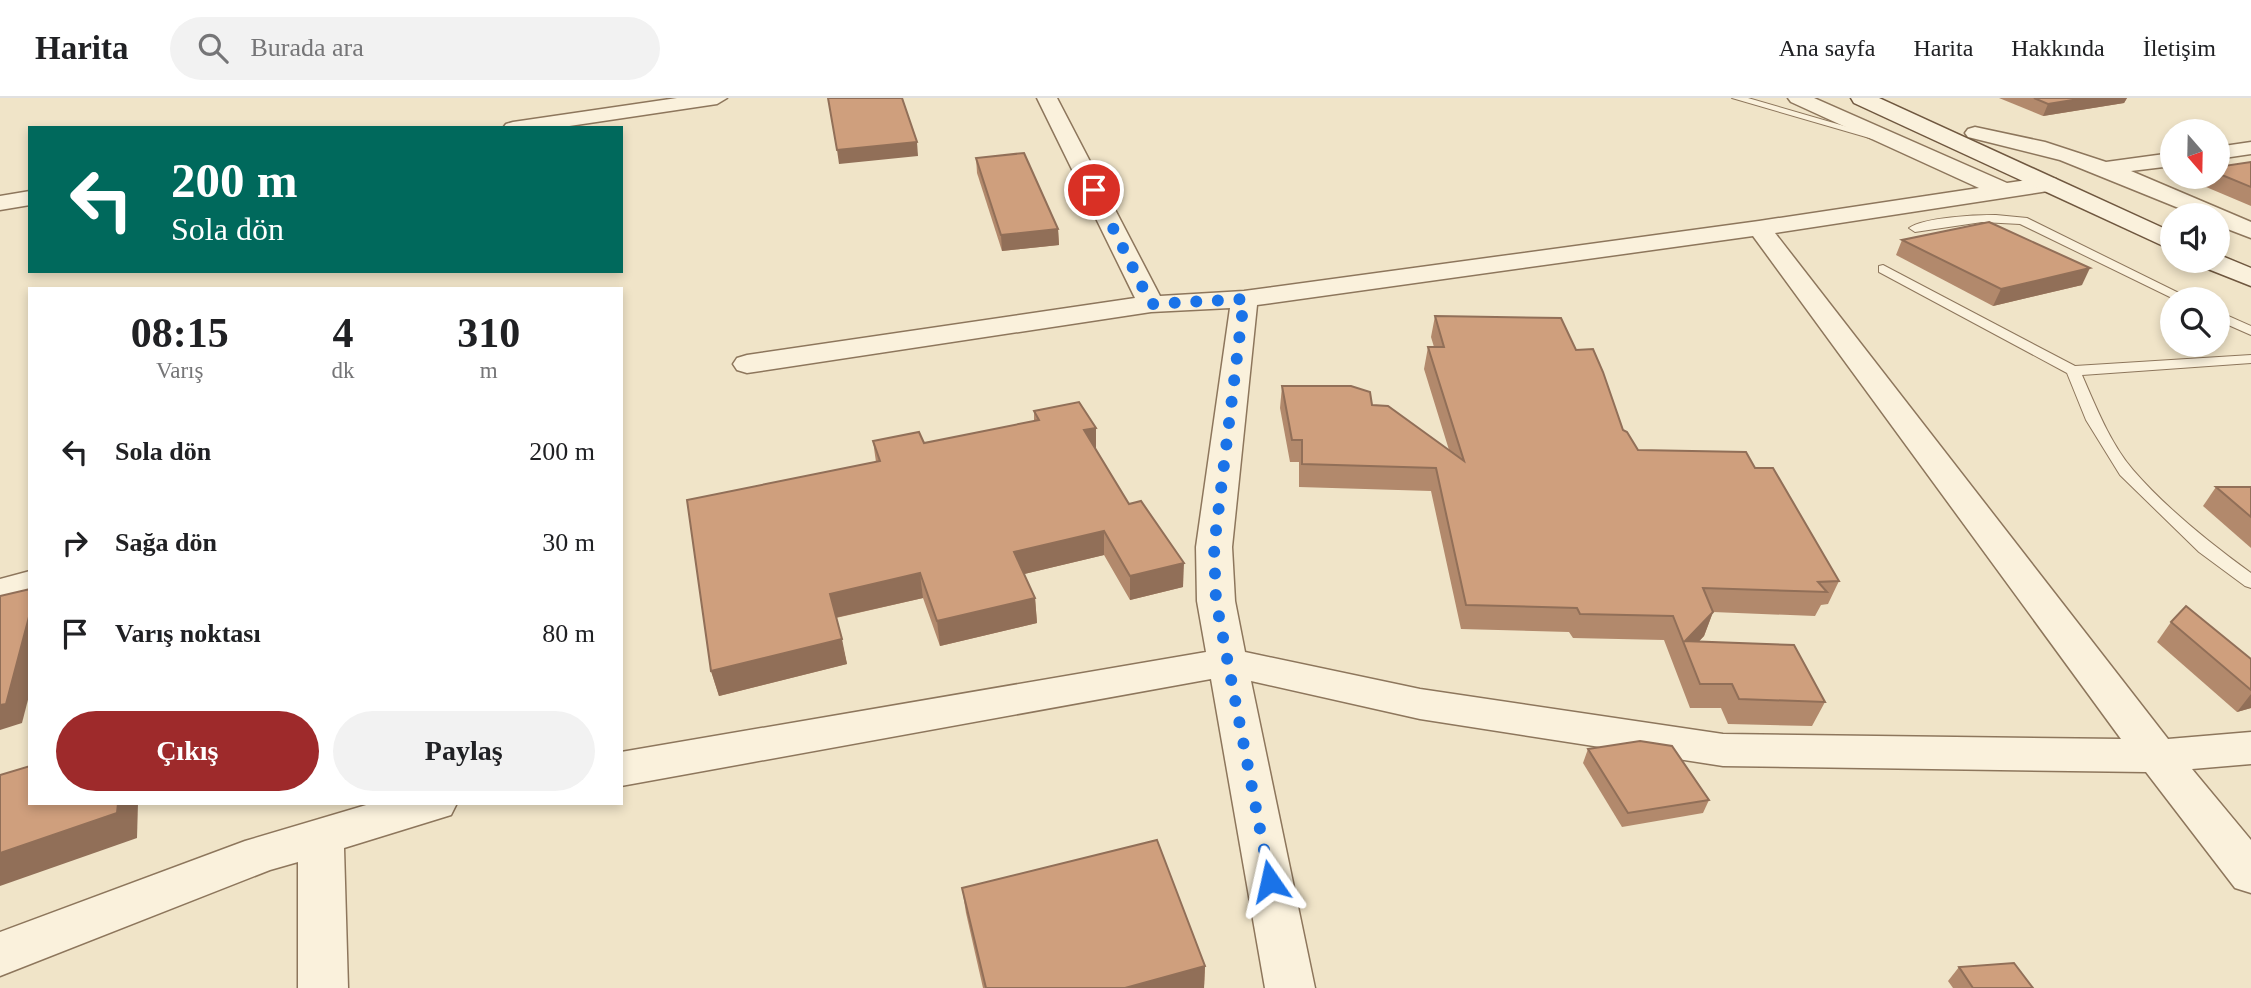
<!DOCTYPE html>
<html lang="tr">
<meta charset="utf-8">
<style>
:root{--surface:#fff;--page:#f2f2f2;--text:#202124;--muted:#757577;--line:#e0e0e0;--accent:#9e2a2b}
body{margin:0;font-family:Georgia,serif;background:var(--page);color:var(--text);height:100vh;display:flex;flex-direction:column;font-size:26px;white-space:nowrap}
*{box-sizing:border-box;margin:0}
p{font-size:23px;color:var(--muted)}
.icon{flex:none;width:38px;height:38px;fill:none;stroke:currentColor;stroke-width:2;stroke-linecap:round;stroke-linejoin:round}
.map{position:relative;flex:1;overflow:hidden}
.sheet{position:absolute;left:28px;top:189px;width:595px;height:518px;display:flex;flex-direction:column;background:var(--surface);border-radius:0px;box-shadow:0 4px 10px #0003}
.sheet>*{flex:none}
.banner{position:absolute;left:28px;top:28px;width:595px;height:147px;border-radius:0px;box-shadow:0 4px 10px #0003;background:#00695c;color:#fff;overflow:hidden}
.needle{width:46px;rotate:160deg}
.fabs{position:absolute;left:2160px;top:21px;display:grid;gap:14px}
.fabs a{display:grid;place-items:center;width:70px;height:70px;border-radius:50%;background:var(--surface);box-shadow:0 4px 10px #0003;font-size:35px}
.pin{position:absolute;display:grid;place-items:center;width:60px;height:60px;color:#fff;margin:-30px;border:4px solid #fff;border-radius:50%;box-shadow:0 2px 7px #0007}
.me{position:absolute;width:77px;margin:-38px;rotate:349deg;stroke-linejoin:round;filter:drop-shadow(0 0 5px #0008)}
.turn{display:flex;align-items:center;gap:24px;height:147px;padding:0 28px;font-size:32px}
.turn .icon{width:91px;height:91px;stroke-width:2.5}
.turn b{display:block;font-size:49px;line-height:60px}
.eta{display:flex;justify-content:space-evenly;align-items:center;height:119px;text-align:center}
.eta b{font-size:42px;font-weight:700;line-height:49px}
.button{display:flex;gap:14px;margin-top:auto;padding:14px 28px}
.button a{flex:1;height:80px;border-radius:42px;background:var(--accent);color:#fff;font-size:28px;font-weight:700;line-height:80px;text-align:center}
.button a+a{background:var(--page);color:var(--text)}
ul{padding:0;list-style:none}
li{display:flex;align-items:center;gap:21px;height:91px;padding:0 28px}
li div{flex:1}
li b{display:block;font-size:26px}
li em{font-style:normal}
header{display:flex;align-items:center;gap:42px;box-sizing:border-box;height:98px;padding:0 35px;background:var(--surface);border-bottom:2px solid var(--line)}
header strong{font-size:33px}
nav{display:flex;gap:38px;margin-inline-start:auto;font-size:24px}
.search{width:490px;height:63px;background:var(--page);display:flex;align-items:center;gap:18px;box-sizing:border-box;padding:0 24px;border-radius:38px;color:var(--muted);font-size:26px}
.map>svg:first-child{display:block}
</style>
<header>
<strong>Harita</strong>
<div class="search"><svg class="icon" aria-label="search" viewBox="0 0 24 24"><circle cx="10" cy="10" r="6"/><path d="M15 15l6 6"/></svg>Burada ara</div>
<nav><a>Ana sayfa</a><a>Harita</a><a>Hakkında</a><a>İletişim</a></nav>
</header>
<div class="map">
<svg width="2251" height="890" viewBox="0 0 2251 890">
<rect width="100%" height="100%" fill="#f0e4c8"/>
<g fill="none" stroke-linecap="round" stroke-linejoin="round">
<defs>
<g id="service">
<polygon points="1732,0 1748,0 1882,39 1873,41"/>
<path d="M1996 117 2027 120 2191 201H2174L2020 126 1982 124 1915 134 1909 130C1925 119 1975 117 1996 117Z"/>
<path d="M1883 167 2075 268 2251 257V265L2082 277C2096 309 2110 345 2133 372 2165 409 2211 446 2251 475V490L2245 488 2199 454 2120 377 2086 322 2067 275 1879 174V168Z"/>
<polygon points="2217,213 2251,228 2251,237 2217,222"/>
</g>
<g id="minor">
<polygon points="677,0 727,0 717,6 556,30 503,30 506,26 513,24"/>
<path d="M1037 0H1057L1160 198 1244 193 1759 123 1979 90 1791 4 1788 0H1814L2007 85 2048 79 2056 81 2059 86 2056 91 2048 93 1775 135 2168 641 2251 634V666L2192 671 2251 742V795L2235 790 2146 674 1723 668 1420 621 1251 583 1315 890H1265L1211 581 621 688V654L1206 554 1197 503 1196 449 1230 210 1151 214 747 275 737 272 733 266 737 260 747 257 1135 200ZM1753 138 2121 641 1723 636 1420 591 1245 554 1235 503 1232 449 1257 207Z"/>
<polygon points="1975,29 2045,44 2106,64 2172,55 2172,68 2131,73 2251,124 2251,140 2217,127 2217,117 2196,117 2060,62 1968,39 1965,35 1968,31"/>
<polygon points="2251,44 2251,56 2217,61 2217,49"/>
<polygon points="30,93 30,107 0,112 0,98"/>
<polygon points="30,473 30,497 0,505 0,481"/>
<polygon points="373,705 457,705 451,717 344,750 348,890 298,890 298,764 270,772 0,878 0,834 245,743"/>
</g>
<g id="secondary">
<polygon points="1851,0 1879,0 2172,134 2172,152 1854,5"/>
<polygon points="2217,156 2251,170 2251,188 2203,169 2199,163 2217,163"/>
</g>
</defs>
<use href="#service" stroke="#8d765c" stroke-width="2"/>
<use href="#minor" stroke="#8d765c" stroke-width="3"/>
<use href="#secondary" stroke="#6f573f" stroke-width="3"/>
<use href="#service" fill="#faf1dc" fill-rule="evenodd"/>
<use href="#minor" fill="#faf1dc" fill-rule="evenodd"/>
<use href="#secondary" fill="#faf1dc" fill-rule="evenodd"/>
</g>
<g fill="#b2896c">
<polygon points="1999,0 2127,0 2124,5 2043,18"/>
<polygon points="976,60 1058,131 1059,147 1002,153 977,75"/>
<polygon points="2251,64 2251,108 2199,86 2202,79 2217,79 2217,69"/>
<polygon points="1902,142 2082,187 1993,208 1896,157"/>
<polygon points="1435,218 1576,252 1623,332 1638,352 1755,370 1839,483 1828,506 1821,507 1815,518 1713,514 1704,538 1698,544 1825,604 1812,628 1728,626 1721,610 1690,610 1664,542 1573,540 1569,534 1461,531 1431,393 1299,389 1299,364 1290,364 1280,310 1282,288 1372,307 1449,352 1424,271 1428,249 1434,249 1431,239"/>
<polygon points="1034,313 1096,330 1096,353 1129,406 1183,489 1130,502 1104,457 1024,476 1035,500 1037,525 940,548 923,500 836,520 847,566 719,598 711,573 876,364 873,343 924,345 1034,323"/>
<polygon points="2216,389 2251,389 2251,450 2203,408"/>
<polygon points="2171,524 2251,561 2251,610 2237,614 2157,544"/>
<polygon points="1588,651 1709,702 1703,715 1622,729 1583,665"/>
<polygon points="962,790 1205,868 1204,890 983,890 966,815"/>
<polygon points="1959,869 2033,890 1953,890 1948,883"/>
</g>
<g fill="#916f58">
<polygon points="2085,0 2127,0 2124,5 2043,18 2048,6"/>
<polygon points="917,44 918,58 839,66 837,52"/>
<polygon points="1058,131 1059,147 1002,153 1001,137"/>
<polygon points="2090,170 2082,187 1993,208 2001,191"/>
<polygon points="1096,330 1096,353 1084,332"/>
<polygon points="1104,433 1104,457 1016,478 1014,454"/>
<polygon points="1184,465 1183,489 1130,502 1130,478"/>
<polygon points="920,475 923,500 834,520 830,496"/>
<polygon points="1035,500 1037,525 940,548 937,523"/>
<polygon points="1713,514 1704,538 1688,555 1685,543"/>
<polygon points="30,515 30,594 22,625 0,632 0,607"/>
<polygon points="842,541 847,566 719,598 711,573"/>
<polygon points="2251,596 2251,610 2237,614"/>
<polygon points="118,705 138,705 137,740 0,788 0,755"/>
<polygon points="1205,868 1204,890 1125,890"/>
</g>
<g fill="#cf9f7d" stroke="#916f58" stroke-width="2">
<polygon points="828,0 902,0 917,44 837,52"/>
<polygon points="2034,0 2085,0 2048,6"/>
<polygon points="1024,55 1058,131 1001,137 976,60"/>
<polygon points="2251,64 2251,89 2217,75 2217,69"/>
<polygon points="1989,124 2090,170 2001,191 1902,142"/>
<polygon points="1435,218 1561,220 1576,252 1593,251 1603,274 1623,332 1627,334 1638,352 1746,354 1755,370 1773,370 1839,483 1818,484 1827,494 1703,490 1713,514 1685,543 1794,547 1825,604 1739,601 1732,586 1700,586 1673,518 1580,516 1577,510 1466,507 1436,370 1302,366 1302,342 1292,342 1282,288 1351,288 1370,294 1372,307 1388,308 1464,363 1428,249 1444,249"/>
<polygon points="1079,304 1096,330 1084,332 1129,406 1141,403 1184,465 1130,478 1104,433 1014,454 1035,500 937,523 920,475 830,496 842,541 711,573 687,402 880,363 873,343 919,334 924,345 1039,322 1034,313"/>
<polygon points="2216,389 2251,389 2251,419"/>
<polygon points="30,491 30,515 6,606 0,607 0,498"/>
<polygon points="2186,508 2251,561 2251,592 2171,524"/>
<polygon points="1640,643 1672,648 1709,702 1628,715 1588,651"/>
<polygon points="30,668 30,705 118,705 117,715 0,755 0,677"/>
<polygon points="1157,742 1205,868 1125,890 986,890 962,790"/>
<polygon points="2014,865 2033,890 1973,890 1959,869"/>
</g>
<g fill="none" stroke-linecap="round" stroke-linejoin="round">
<polyline stroke="#1a73e8" stroke-width="12" stroke-dasharray="0 21.6" points="1094,92 1151,206 1244,201 1214,449 1216,503 1270,783"/>
</g>
</svg>
<div class="fabs">
<a><svg class="needle" viewBox="-14 -14 28 28"><path d="M0-13l5 13h-10z" fill="#e53935"/><path d="M0 13l5-13h-10z" fill="#757577"/></svg></a>
<a><svg class="icon" aria-label="sound" viewBox="0 0 24 24"><path d="M4 9h4l5-4v14l-5-4H4zM17 9q2 3 0 6"/></svg></a>
<a><svg class="icon" aria-label="search" viewBox="0 0 24 24"><circle cx="10" cy="10" r="6"/><path d="M15 15l6 6"/></svg></a>
</div>
<div class="pin" style="left:1094px;top:92px;background:#d93025"><svg class="icon" aria-label="arrive" viewBox="0 0 24 24"><path d="M6 21V4h12l-3 4 3 4H6"/></svg></div>
<svg class="me" style="left:1270px;top:783px" viewBox="-20 -20 40 40"><path d="M0-17L14 15 0 8-14 15z" fill="#1a73e8" stroke="#fff" stroke-width="4"/></svg>
<div class="banner">
<div class="turn"><svg class="icon" aria-label="left" viewBox="0 0 24 24"><path d="M17 20v-9H6M10 6l-5 5 5 5"/></svg><div><b>200 m</b>Sola dön</div></div>
</div>
<section class="sheet">
<div class="eta">
<div><b>08:15</b><p>Varış</p></div>
<div><b>4</b><p>dk</p></div>
<div><b>310</b><p>m</p></div>
</div>
<ul>
<li><svg class="icon" aria-label="left" viewBox="0 0 24 24"><path d="M17 20v-9H6M10 6l-5 5 5 5"/></svg><div><b>Sola dön</b></div><em>200 m</em></li>
<li><svg class="icon" aria-label="right" viewBox="0 0 24 24"><path d="M7 20v-9h11M14 6l5 5-5 5"/></svg><div><b>Sağa dön</b></div><em>30 m</em></li>
<li><svg class="icon" aria-label="arrive" viewBox="0 0 24 24"><path d="M6 21V4h12l-3 4 3 4H6"/></svg><div><b>Varış noktası</b></div><em>80 m</em></li>
</ul>
<div class="button"><a>Çıkış</a><a>Paylaş</a></div>
</section>
</div>
